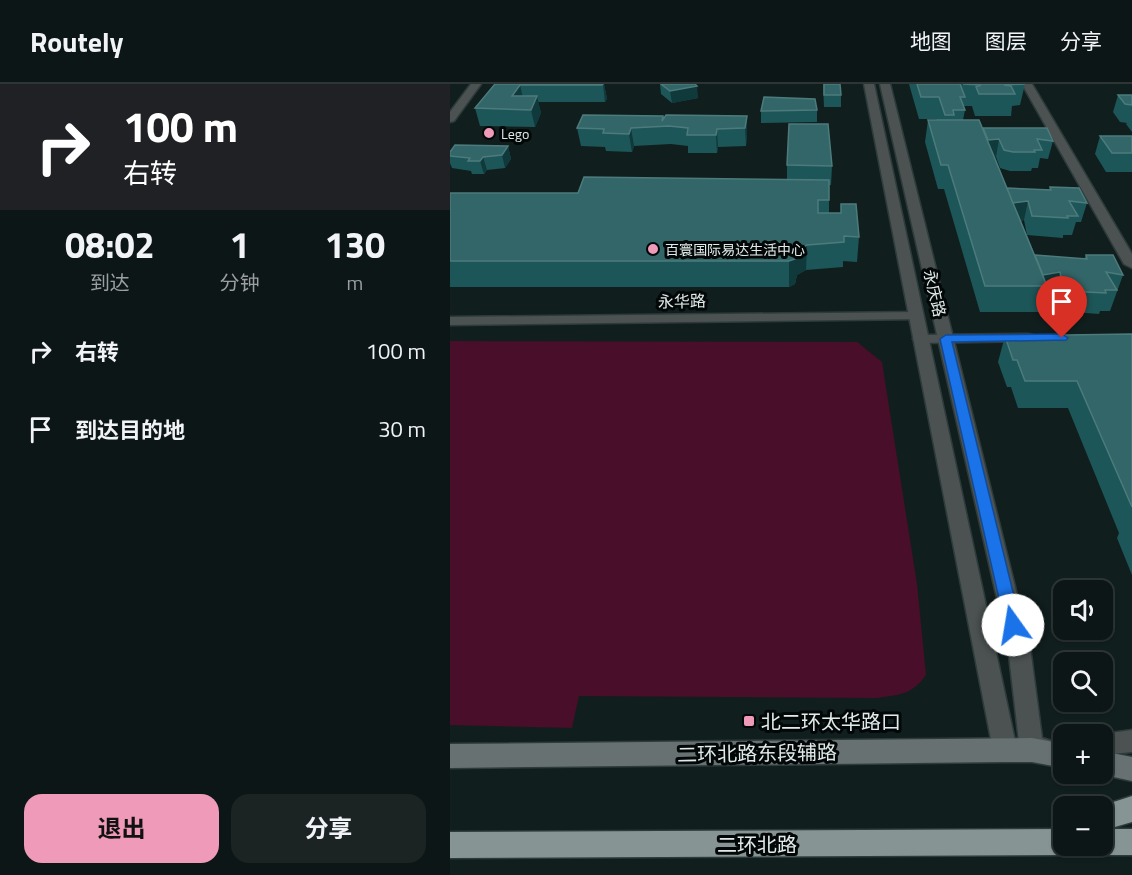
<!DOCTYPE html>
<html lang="zh">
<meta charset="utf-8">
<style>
:root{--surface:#0d1616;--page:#1b2323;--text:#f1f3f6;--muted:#9a9fa1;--line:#2d3535;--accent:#ef9ab8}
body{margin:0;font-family:"Titillium Web","Noto Sans SC",sans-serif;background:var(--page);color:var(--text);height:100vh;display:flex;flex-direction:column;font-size:22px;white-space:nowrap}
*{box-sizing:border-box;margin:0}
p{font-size:20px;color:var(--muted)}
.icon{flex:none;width:33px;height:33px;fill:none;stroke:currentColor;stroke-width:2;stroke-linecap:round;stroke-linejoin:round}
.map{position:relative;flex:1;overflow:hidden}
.details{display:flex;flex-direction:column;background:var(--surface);width:450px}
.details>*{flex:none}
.guide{background:#202124;color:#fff;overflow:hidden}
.fabs{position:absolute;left:603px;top:496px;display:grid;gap:12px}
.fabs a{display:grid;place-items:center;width:60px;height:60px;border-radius:12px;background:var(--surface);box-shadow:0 2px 4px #0004,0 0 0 2px var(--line);font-size:30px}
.pin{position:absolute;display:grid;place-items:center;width:51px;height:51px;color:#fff;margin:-62px -26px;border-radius:50% 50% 50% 0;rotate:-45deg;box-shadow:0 0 6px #0007}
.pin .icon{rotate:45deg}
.me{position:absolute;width:66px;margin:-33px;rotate:347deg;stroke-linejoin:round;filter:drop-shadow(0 0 4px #0008)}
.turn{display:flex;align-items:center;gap:21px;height:126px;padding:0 24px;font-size:27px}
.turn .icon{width:78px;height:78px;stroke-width:2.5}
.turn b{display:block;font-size:42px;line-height:51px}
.eta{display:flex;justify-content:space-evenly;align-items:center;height:102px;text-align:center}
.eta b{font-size:36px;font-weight:700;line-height:42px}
.button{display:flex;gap:12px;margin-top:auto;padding:12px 24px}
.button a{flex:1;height:69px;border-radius:18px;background:var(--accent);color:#111;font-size:24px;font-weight:700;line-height:69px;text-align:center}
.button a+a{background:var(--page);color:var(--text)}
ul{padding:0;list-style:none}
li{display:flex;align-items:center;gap:18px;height:78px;padding:0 24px}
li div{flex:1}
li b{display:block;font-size:22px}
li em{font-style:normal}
header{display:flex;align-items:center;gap:36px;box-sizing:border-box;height:84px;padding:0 30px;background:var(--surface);border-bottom:2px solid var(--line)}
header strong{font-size:28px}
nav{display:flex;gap:33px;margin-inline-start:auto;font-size:21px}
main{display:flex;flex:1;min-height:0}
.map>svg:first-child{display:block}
</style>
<header>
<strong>Routely</strong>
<nav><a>地图</a><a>图层</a><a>分享</a></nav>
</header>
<main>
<section class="details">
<div class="guide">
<div class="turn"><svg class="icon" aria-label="right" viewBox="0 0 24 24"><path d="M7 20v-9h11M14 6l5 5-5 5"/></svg><div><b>100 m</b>右转</div></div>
</div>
<div class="eta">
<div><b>08:02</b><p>到达</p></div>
<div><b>1</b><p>分钟</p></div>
<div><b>130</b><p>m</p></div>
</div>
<ul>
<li><svg class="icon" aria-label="right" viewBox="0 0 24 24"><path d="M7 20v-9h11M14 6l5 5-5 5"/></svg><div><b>右转</b></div><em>100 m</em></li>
<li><svg class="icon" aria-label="arrive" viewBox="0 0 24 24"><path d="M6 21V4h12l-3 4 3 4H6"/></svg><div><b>到达目的地</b></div><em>30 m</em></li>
</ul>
<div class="button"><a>退出</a><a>分享</a></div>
</section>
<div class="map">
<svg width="682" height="791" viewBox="0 0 682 791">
<rect width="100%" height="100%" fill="#111e1e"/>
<path fill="#490e29" d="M0 257 407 258 432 278 467 500 476 591C462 611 449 611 426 614L129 612 122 644 0 641Z"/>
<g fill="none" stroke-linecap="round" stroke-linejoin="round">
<defs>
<g id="minor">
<polygon points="572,0 582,0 682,170 682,184 674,180"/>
<polygon points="465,228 470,229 472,232 470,235 0,241 0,233"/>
<polygon points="578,250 583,251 585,254 583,257 470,259 463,255 470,251"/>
</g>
<g id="tertiary">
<polygon points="21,0 31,0 4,37 0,38 0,28"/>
<polygon points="414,0 424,0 567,666 563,674 555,678 547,674 543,666"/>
<path d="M430 0H440L580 563 592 654 602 657 606 665 602 673C592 677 584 678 574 674L570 666 558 563Z"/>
<polygon points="682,646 682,668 652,671 652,651 646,651"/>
</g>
<g id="secondary">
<polygon points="582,654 614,660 614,684 582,678 555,678 0,684 0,660"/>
<polygon points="652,667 682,673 682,697 650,690 652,690"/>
</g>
<g id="trunk">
<polygon points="682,712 682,738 658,745 682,745 682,771 652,771 643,767 641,762 652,762 652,723 648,723"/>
<polygon points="614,745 614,762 625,762 623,767 614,771 0,774 0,748"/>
</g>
</defs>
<use href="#minor" stroke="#2e3b3b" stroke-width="3"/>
<use href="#tertiary" stroke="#2e3b3b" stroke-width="3"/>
<use href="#secondary" stroke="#2e3b3b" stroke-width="3"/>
<use href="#trunk" stroke="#2e3b3b" stroke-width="3"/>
<use href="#minor" fill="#4c5252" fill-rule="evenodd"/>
<use href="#tertiary" fill="#4c5252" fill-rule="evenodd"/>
<use href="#secondary" fill="#677171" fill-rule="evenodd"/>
<use href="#trunk" fill="#869494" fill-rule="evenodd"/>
</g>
<g fill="#1d5658">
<polygon points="45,0 154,0 157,15 155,18 88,18 91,29 85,43 30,42 25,24"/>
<polygon points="210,0 245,0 248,14 222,19 211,10"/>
<polygon points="373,0 391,11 391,23 374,23"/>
<polygon points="459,0 575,0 570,21 562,22 561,32 525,32 522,22 513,22 515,26 513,36 533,44 603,57 598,75 590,74 588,84 582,84 581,87 560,87 550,84 546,73 545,73 557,104 599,106 600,103 637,119 631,138 626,138 622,151 613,151 613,154 577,151 574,136 571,137 585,171 634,175 636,171 673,191 660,227 650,227 649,230 609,227 604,209 595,210 590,228 530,228 494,105 488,105 475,58 478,36 487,36 486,35 469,35"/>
<polygon points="668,11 682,11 682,48 676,40 677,39 670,38 663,28"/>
<polygon points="367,26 367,38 311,39 311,27"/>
<polygon points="213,32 214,34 297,32 297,50 296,62 268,63 267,69 238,69 238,62 221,60 184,62 182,68 156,67 155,63 131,62 127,44"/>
<polygon points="650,52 682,52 682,88 656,88 645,70"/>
<polygon points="58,62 61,75 55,84 37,86 34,90 22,90 21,87 2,84 0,79 0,68"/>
<polygon points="337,81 382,82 381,101 379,101 379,129 409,153 407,178 393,177 393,183 356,186 347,191 345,200 339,203 0,203 0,109 128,109 337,96"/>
<polygon points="682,250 682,491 667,454 669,449 618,324 568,324 561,303 557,303 548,278 555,252"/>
</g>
<g fill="#0f393a">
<polygon points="153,0 154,0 157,15 155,18"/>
<polygon points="70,1 74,18 62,12"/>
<polygon points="247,2 248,14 222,19 220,7"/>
<polygon points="87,12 91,29 85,43 81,26"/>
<polygon points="297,32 297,50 296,62 295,44"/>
<polygon points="181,44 184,62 182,68 179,50"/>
<polygon points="267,45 268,63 267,69 266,51"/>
<polygon points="549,55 546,73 532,75 535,57"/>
<polygon points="58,62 61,75 55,84 52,71"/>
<polygon points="33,73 37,86 34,90 30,77"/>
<polygon points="578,117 574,136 556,139 561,119"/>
<polygon points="357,161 356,186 347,191 345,200 339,203 339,177 347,166"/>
<polygon points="610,188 604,209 595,210 597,202 590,191"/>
</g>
<g fill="#326668" stroke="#4d7b7c" stroke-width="1.5">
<polygon points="45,0 153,0 152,1 70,1 62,12 87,12 81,26 25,24"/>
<polygon points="211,0 245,0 247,2 220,7"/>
<polygon points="374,0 390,0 391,11 374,11"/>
<polygon points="467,0 510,0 515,13 510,13 515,26 503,26 504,31 495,31 489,13 471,13"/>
<polygon points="513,0 575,0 554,1 561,2 565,10 529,10 526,3 531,1"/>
<polygon points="668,11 682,11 682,21 675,20"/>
<polygon points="314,13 365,15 367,26 311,27"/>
<polygon points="133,31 213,32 212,37 216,31 297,32 295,44 267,45 266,51 237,51 238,44 219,42 181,44 179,50 153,49 154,45 127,44"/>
<polygon points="478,36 529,36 597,202 535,202 498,81 491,81"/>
<polygon points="339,40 378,40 382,82 337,81"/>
<polygon points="533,44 597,44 603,57 587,55 592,66 584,66 585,68 563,68 554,66 549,55 538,56"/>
<polygon points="650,52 682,52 682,69 662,69"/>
<polygon points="5,61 58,62 52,71 33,73 30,77 18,77 20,74 0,72 0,68"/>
<polygon points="134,93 379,96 379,116 368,116 368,129 391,129 391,120 406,120 409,153 394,152 394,158 357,161 347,166 345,175 339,177 0,177 0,109 128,109"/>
<polygon points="600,103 629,104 637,119 619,117 628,132 617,132 618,134 582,132 578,117 563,119 557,104 601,106"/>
<polygon points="585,171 637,175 636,171 663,171 673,191 656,188 667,206 655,206 656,209 615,207 610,188 593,191"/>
<polygon points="682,250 682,423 627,297 575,297 567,276 563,276 555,252"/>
</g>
<polygon fill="#1a73e8" stroke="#114b97" stroke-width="1.5" points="612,250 618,254 616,256 502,258 571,541 569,546 558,546 555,541 490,255 496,251"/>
<g fill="#ef9ab8" stroke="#030707" stroke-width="2">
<circle cx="39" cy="49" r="6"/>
<circle cx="203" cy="165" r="6"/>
<rect x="293" y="631" width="12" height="12" rx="3"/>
</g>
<g text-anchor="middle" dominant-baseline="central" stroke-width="6" stroke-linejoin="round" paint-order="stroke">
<g font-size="14" fill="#e1eaea" stroke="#030707" text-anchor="start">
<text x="51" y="49">Lego</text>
<text x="215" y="165">百寰国际易达生活中心</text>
</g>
<g font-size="16" fill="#e1eaea" stroke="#030707">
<text transform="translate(485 209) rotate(77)">永庆路</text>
<text transform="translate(232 217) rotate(-1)">永华路</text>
</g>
<g font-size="20" fill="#e1eaea" stroke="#030707" text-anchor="start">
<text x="311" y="637">北二环太华路口</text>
</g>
<g font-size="20" fill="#e1eaea" stroke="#030707">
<text transform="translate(307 669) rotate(-1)">二环北路东段辅路</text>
<text x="307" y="760">二环北路</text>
</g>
</g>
</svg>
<div class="fabs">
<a><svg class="icon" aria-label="sound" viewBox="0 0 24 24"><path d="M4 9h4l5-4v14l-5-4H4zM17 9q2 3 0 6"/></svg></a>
<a><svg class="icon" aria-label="search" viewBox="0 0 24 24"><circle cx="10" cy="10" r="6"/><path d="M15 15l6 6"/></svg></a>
<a>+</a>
<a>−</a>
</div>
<div class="pin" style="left:612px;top:254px;background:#d93025"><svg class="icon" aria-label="arrive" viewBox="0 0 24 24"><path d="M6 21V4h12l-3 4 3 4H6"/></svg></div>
<svg class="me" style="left:563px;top:541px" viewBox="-20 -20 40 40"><circle r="19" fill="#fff"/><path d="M0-13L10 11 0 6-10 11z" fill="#1a73e8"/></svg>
</div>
</main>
